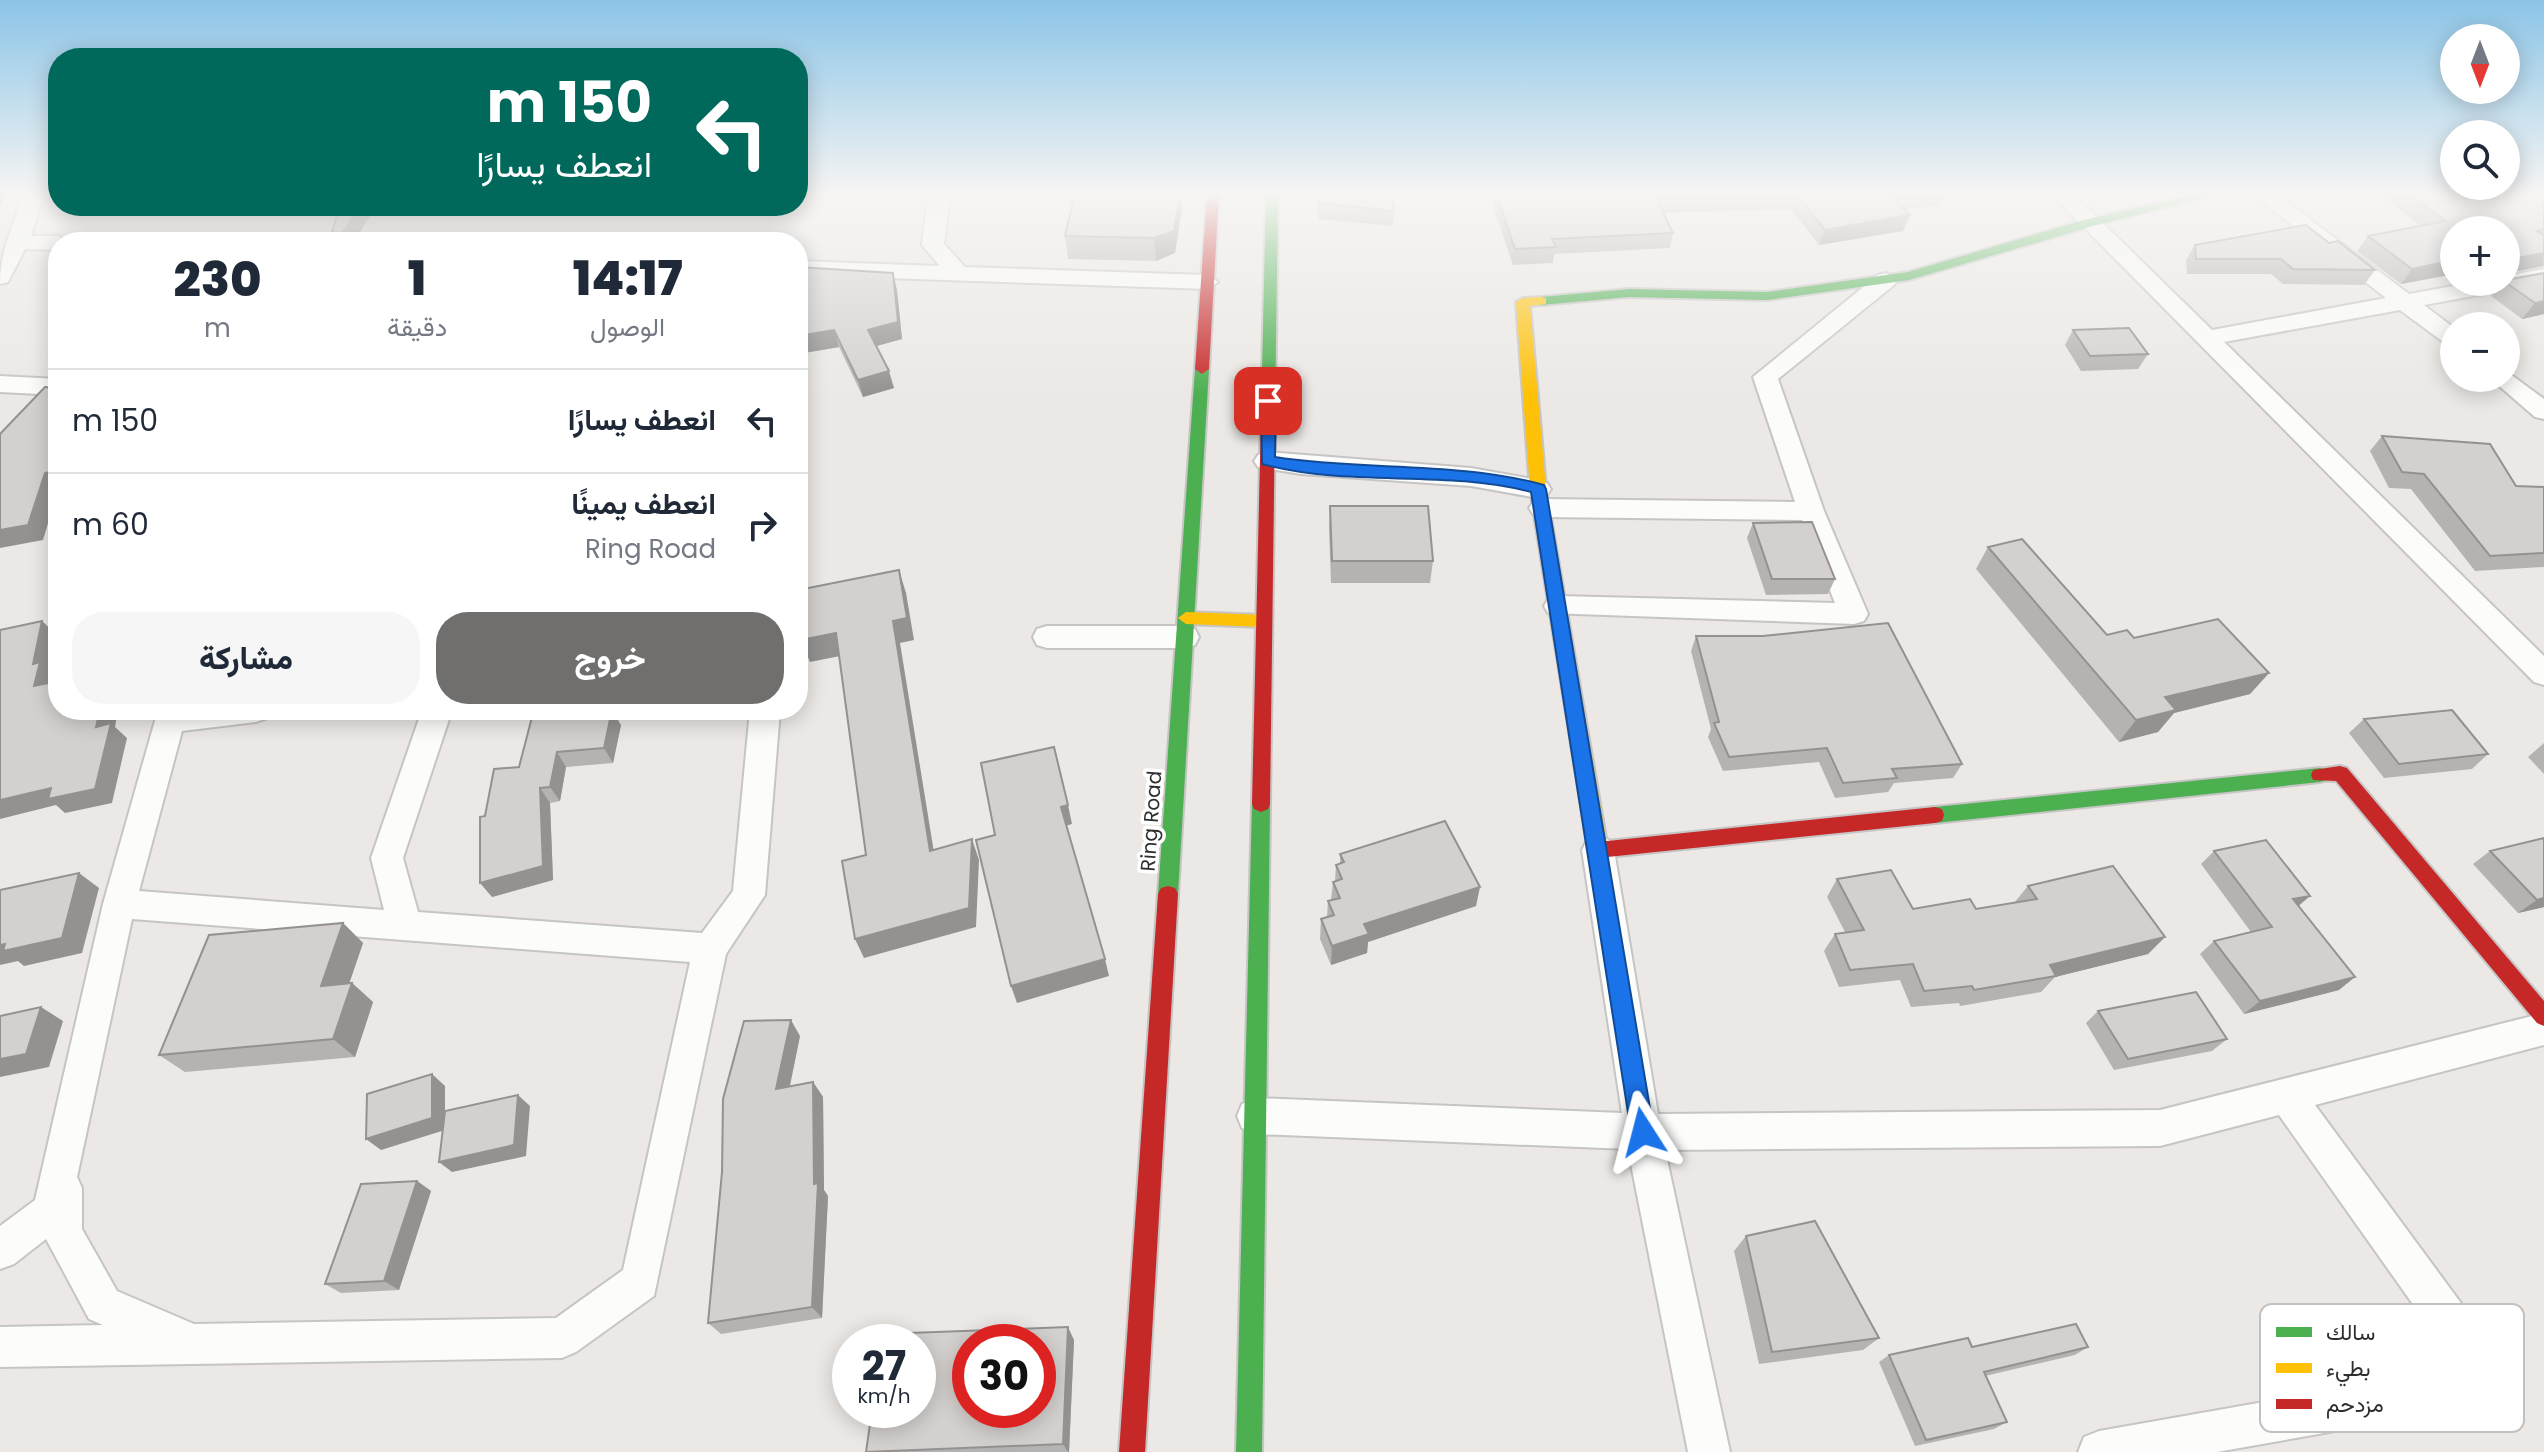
<!DOCTYPE html>
<html lang="ar">
<meta charset="utf-8">
<style>
:root{--surface:#fff;--page:#f6f6f7;--text:#1f2937;--muted:#747a83;--line:#e0e1e3;--accent:#706f6e}
body{margin:0;font-family:Poppins,Vazirmatn,sans-serif;background:var(--page);color:var(--text);direction:rtl;height:100vh;display:flex;flex-direction:column;font-size:30px;white-space:nowrap}
*{box-sizing:border-box;margin:0}
p{font-size:26px;color:var(--muted)}
.icon{flex:none;width:44px;height:44px;fill:none;stroke:currentColor;stroke-width:2;stroke-linecap:round;stroke-linejoin:round}
.map{position:relative;flex:1;overflow:hidden;direction:ltr}
.details{position:absolute;left:48px;top:232px;width:760px;height:488px;display:flex;flex-direction:column;background:var(--surface);border-radius:32px;box-shadow:0 4px 20px #0003;direction:rtl}
.details>*{flex:none}
.top-card{position:absolute;left:48px;top:48px;width:760px;height:168px;border-radius:32px;box-shadow:0 4px 20px #0003;direction:rtl;background:#00695c;color:#fff;overflow:hidden}
.needle{width:52px;rotate:180deg}
.fabs{position:absolute;left:2440px;top:24px;display:grid;gap:16px}
.fabs a{display:grid;place-items:center;width:80px;height:80px;border-radius:50%;background:var(--surface);box-shadow:0 4px 20px #0003;font-size:40px}
.speed{position:absolute;left:832px;top:1324px;display:flex;gap:16px;font-size:40px;font-weight:700;text-align:center}
.speed>*{display:grid;place-content:center;width:104px;height:104px;border-radius:50%;background:var(--surface);box-shadow:0 4px 20px #0003;line-height:1}
.speed small{font-size:20px;font-weight:400}
.speed .limit{border:12px solid #d22;background:#fff;color:#111}
.pin{position:absolute;display:grid;place-items:center;width:68px;height:68px;color:#fff;margin:-34px;border-radius:16px;box-shadow:0 4px 12px #0006}
.me{position:absolute;width:88px;margin:-44px;rotate:351deg;stroke-linejoin:round;filter:drop-shadow(0 0 6px #0008)}
.turn{display:flex;align-items:center;gap:28px;height:168px;padding:0 24px;font-size:36px}
.turn .icon{width:104px;height:104px;stroke-width:2.5}
.turn b{display:block;font-size:56px;line-height:68px}
.eta{display:flex;justify-content:space-evenly;align-items:center;height:136px;text-align:center}
.eta b{font-size:48px;font-weight:800;line-height:56px}
.cta{display:flex;gap:16px;margin-top:auto;padding:16px 24px}
.cta a{flex:1;height:92px;border-radius:32px;background:var(--accent);color:#fff;font-size:32px;font-weight:800;line-height:92px;text-align:center}
.cta a+a{background:var(--page);color:var(--text)}
ul{padding:0;list-style:none}
li{display:flex;align-items:center;gap:24px;height:104px;padding:0 24px;border-top:2px solid var(--line)}
li div{flex:1}
li b{display:block;font-size:30px}
li em{font-style:normal}
.map>svg:first-child{display:block}
</style>
<div class="map">
<svg width="2544" height="1452" viewBox="0 0 2544 1452">
<rect width="100%" height="100%" fill="#ebe8e5"/>
<g fill="none" stroke-linecap="round" stroke-linejoin="round">
<defs>
<g id="street">
<path d="M23 193H44L31 236H58L68 242H58V250L25 249 8 282 0 284C0 248 14 227 23 193Z"/>
<polygon points="928,193 950,193 944,244 965,267 1207,275 1218,282 1207,289 798,275 798,261 940,266 922,245"/>
<polygon points="2050,193 2072,193 2212,330 2386,298 2251,193 2275,193 2409,294 2475,282 2506,282 2506,276 2544,269 2544,283 2424,305 2454,328 2454,346 2446,344 2400,310 2224,342 2544,656 2544,685 2534,682"/>
<polygon points="1886,273 1897,280 1894,285 1778,379 1824,511 1868,614 1864,621 1854,624 1548,613 1544,606 1548,599 1558,596 1835,603 1802,520 1542,517 1533,514 1529,508 1533,502 1542,499 1795,502 1753,377 1878,275"/>
<polygon points="2506,371 2544,399 2544,419 2535,417 2490,378 2506,378"/>
<polygon points="0,376 58,379 58,395 0,392"/>
<polygon points="1267,452 1471,468 1538,480 1547,483 1551,489 1547,495 1538,498 1471,486 1301,474 1258,467 1254,461 1258,455"/>
<polygon points="1047,626 1185,626 1195,629 1199,637 1195,645 1185,648 1047,648 1037,645 1033,637 1037,629"/>
<path d="M158 710H271L267 718 256 722 182 731 139 891 384 910 371 858 422 710H452L403 858 418 912 702 933 733 891 750 710H780L765 895 726 954 654 1296 576 1352 562 1358 0 1367V1327L103 1325 89 1319 46 1239 14 1264 0 1269V1226L35 1200 103 904ZM132 919 690 962 623 1270 556 1318 194 1324 117 1291 82 1229V1188L77 1177Z"/>
<polygon points="1598,836 1609,840 1614,850 1658,1114 2160,1110 2544,1013 2544,1045 2315,1105 2508,1367 2514,1382 2508,1397 2493,1403 2217,1452 2078,1452 2084,1437 2099,1431 2458,1368 2279,1115 2160,1146 1665,1150 1730,1452 1688,1452 1628,1149 1255,1134 1242,1128 1237,1116 1242,1104 1255,1098 1622,1113 1582,850 1587,840"/>
</g>
<g id="fast">
<polygon points="1266,193 1278,193 1275,417 1268,422 1261,417"/>
<polygon points="2199,193 2222,193 2093,226 1909,280 1767,300 1629,297 1541,305 1534,301 1541,297 1629,289 1767,292 1908,272 2084,220"/>
<polygon points="1202,364 1209,369 1178,894 1175,900 1168,902 1161,900 1158,894 1195,369"/>
<polygon points="2320,768 2327,770 2329,775 2327,780 2320,782 1935,823 1928,821 1926,815 1928,809 1935,807"/>
<polygon points="1261,796 1268,799 1270,804 1262,1452 1236,1452 1252,804 1254,799"/>
</g>
<g id="slow">
<polygon points="1541,297 1546,298 1546,304 1530,306 1546,489 1608,850 1605,856 1598,858 1591,856 1588,850 1530,489 1516,302 1523,298"/>
<polygon points="1186,612 1264,615 1272,621 1264,627 1186,624 1178,618"/>
</g>
<g id="jam">
<polygon points="1207,193 1219,193 1209,369 1202,374 1195,369"/>
<polygon points="1268,412 1275,417 1270,804 1268,809 1261,812 1254,809 1252,804 1261,417"/>
<polygon points="2340,766 2347,768 2544,1001 2544,1026 2537,1023 2336,781 2313,780 2311,775 2313,770"/>
<polygon points="1935,807 1942,809 1944,815 1942,821 1935,823 1598,858 1591,856 1588,850 1591,844 1598,842"/>
<polygon points="1168,886 1175,888 1178,894 1145,1452 1119,1452 1158,894 1161,888"/>
</g>
</defs>
<use href="#street" stroke="#c6c5c5" stroke-width="4"/>
<use href="#fast" stroke="#c6c5c5" stroke-width="4"/>
<use href="#slow" stroke="#c6c5c5" stroke-width="4"/>
<use href="#jam" stroke="#c6c5c5" stroke-width="4"/>
<use href="#street" fill="#fcfcfb" fill-rule="evenodd"/>
<use href="#fast" fill="#4caf50" fill-rule="evenodd"/>
<use href="#slow" fill="#ffc107" fill-rule="evenodd"/>
<use href="#jam" fill="#c62828" fill-rule="evenodd"/>
</g>
<g fill="#b5b3b1">
<polygon points="1315,193 1392,193 1394,211 1393,226 1319,219"/>
<polygon points="1495,193 1947,193 1941,206 1903,209 1903,231 1819,245 1791,209 1663,213 1673,233 1670,248 1554,254 1553,263 1513,265 1493,206"/>
<polygon points="2378,193 2544,193 2544,266 2508,273 2506,275 2506,230 2454,230 2454,274 2401,284 2357,251 2368,236 2421,226"/>
<polygon points="1182,208 1175,253 1156,261 1068,259 1065,236"/>
<polygon points="2329,243 2375,270 2364,285 2283,284 2271,274 2187,274 2186,260 2195,245"/>
<polygon points="2544,273 2544,314 2522,319 2491,296 2502,282"/>
<polygon points="897,290 902,339 876,346 894,388 863,397 839,347 798,354"/>
<polygon points="2073,330 2148,354 2138,369 2081,371 2065,345"/>
<polygon points="2382,436 2516,486 2544,487 2544,567 2475,571 2411,489 2389,488 2370,451"/>
<polygon points="1330,506 1433,561 1430,583 1331,583 1329,529"/>
<polygon points="1753,523 1835,579 1828,594 1766,595 1747,538"/>
<polygon points="1988,547 2107,635 2134,638 2269,673 2250,694 2174,713 2158,732 2119,742 1976,569"/>
<polygon points="1696,636 1962,764 1953,778 1894,783 1888,792 1835,798 1819,762 1723,771 1708,737 1711,729 1691,651"/>
<polygon points="2364,719 2488,754 2472,769 2384,778 2349,733"/>
<polygon points="621,725 613,763 566,767 560,801 550,803 553,880 492,897 485,816 519,767"/>
<polygon points="2544,743 2544,774 2528,757"/>
<polygon points="2214,851 2298,906 2339,990 2244,1014 2200,954 2214,941 2251,932 2201,864"/>
<polygon points="2490,851 2544,907 2518,913 2473,864"/>
<polygon points="1340,854 1476,906 1368,942 1367,953 1331,965 1320,939 1321,919 1327,917 1328,901 1331,900 1333,882 1335,881 1336,865 1340,864"/>
<polygon points="1837,879 1913,909 1976,909 2014,903 2028,886 2165,937 2148,954 2055,977 2041,992 1960,1006 1959,1003 1911,1007 1900,980 1839,987 1824,951 1835,934 1845,932 1827,897"/>
<polygon points="343,923 363,943 349,984 352,983 373,1002 355,1057 185,1072 159,1055"/>
<polygon points="2098,1011 2227,1039 2212,1051 2114,1070 2086,1023"/>
<polygon points="800,1036 790,1086 813,1082 823,1097 824,1190 828,1196 822,1318 721,1334 708,1323"/>
<polygon points="417,1181 431,1191 399,1290 341,1293 325,1284"/>
<polygon points="1746,1236 1879,1338 1863,1350 1759,1364 1734,1251"/>
<polygon points="1074,1340 1069,1452 866,1452"/>
<polygon points="1972,1347 2088,1347 2075,1355 1985,1376 2007,1422 1994,1429 1915,1446 1879,1362 1889,1355"/>
</g>
<g fill="#949290">
<polygon points="0,193 7,193 0,207"/>
<polygon points="845,193 860,193 846,196"/>
<polygon points="1180,193 1181,193 1182,208 1175,253 1156,261 1154,238"/>
<polygon points="360,206 376,206 354,242 337,242"/>
<polygon points="482,206 500,206 483,209"/>
<polygon points="1910,215 1903,231 1819,245 1825,230"/>
<polygon points="2544,253 2543,266 2508,273 2515,264 2518,258"/>
<polygon points="2454,260 2454,274 2401,284 2412,269"/>
<polygon points="893,273 897,290 902,339 873,347 868,330"/>
<polygon points="2544,301 2544,314 2522,319 2535,303"/>
<polygon points="834,330 839,347 798,354 798,336"/>
<polygon points="889,371 894,388 863,397 858,380"/>
<polygon points="58,470 58,490 43,540 0,548 0,530 45,473"/>
<polygon points="899,570 906,593 914,640 900,643 937,871 930,851 893,621"/>
<polygon points="42,621 58,636 50,672 55,677 50,701 34,686 33,664"/>
<polygon points="836,633 845,655 810,662 801,640"/>
<polygon points="2269,673 2250,694 2174,713 2158,732 2119,742 2136,720 2165,697"/>
<polygon points="100,710 118,710 115,727 127,738 112,803 65,813 56,805 0,819 0,800 96,727"/>
<polygon points="612,710 621,725 613,763 604,748"/>
<polygon points="557,752 566,767 560,801 550,787"/>
<polygon points="540,788 550,803 553,880 492,897 480,883"/>
<polygon points="1068,805 1072,824 1065,826 1061,807"/>
<polygon points="972,839 979,860 976,927 864,958 855,939"/>
<polygon points="79,873 99,888 82,953 24,966 18,961 0,965 0,945"/>
<polygon points="1480,887 1476,906 1368,942 1367,953 1331,965 1332,946 1364,924"/>
<polygon points="2310,896 2295,909 2293,899"/>
<polygon points="2544,898 2544,907 2518,913 2537,900"/>
<polygon points="343,923 363,943 342,1004 321,986"/>
<polygon points="2165,937 2148,954 2055,977 2056,976 2050,965"/>
<polygon points="1105,959 1109,976 1017,1003 1011,986"/>
<polygon points="2355,977 2339,990 2244,1014 2260,1001"/>
<polygon points="352,983 373,1002 355,1057 333,1039"/>
<polygon points="41,1007 63,1021 49,1067 0,1077 0,1059"/>
<polygon points="791,1020 800,1036 786,1104 776,1089"/>
<polygon points="432,1074 445,1086 445,1130 381,1150 366,1139"/>
<polygon points="813,1082 823,1097 824,1190 828,1196 822,1318 812,1307 814,1184"/>
<polygon points="518,1095 530,1106 526,1156 452,1172 439,1162"/>
<polygon points="417,1181 431,1191 399,1290 384,1281"/>
<polygon points="1068,1327 1074,1340 1069,1452 1068,1452 1063,1444"/>
</g>
<g fill="#d3d0ce" stroke="#949290" stroke-width="2" fill-rule="evenodd">
<polygon points="1075,193 1180,193 1174,231 1154,238 1065,236"/>
<polygon points="1318,193 1392,193 1394,211 1319,203"/>
<polygon points="1496,193 1914,193 1890,195 1910,215 1825,230 1796,194 1656,198 1673,233 1552,239 1556,247 1515,249"/>
<polygon points="2408,193 2544,193 2544,230 2537,231 2544,235 2544,253 2518,258 2515,264 2506,264 2506,230 2454,230 2454,260 2412,269 2368,236 2446,221"/>
<polygon points="340,206 360,206 337,242 330,239"/>
<polygon points="2306,225 2329,243 2338,241 2375,270 2293,269 2281,259 2196,259 2195,245"/>
<polygon points="798,267 893,273 898,322 868,330 889,371 858,380 834,330 798,336"/>
<polygon points="2544,273 2544,301 2535,303 2505,282 2506,280"/>
<polygon points="2129,328 2148,354 2090,356 2073,330"/>
<polygon points="45,387 58,388 58,470 45,473 28,525 0,530 0,434"/>
<polygon points="2382,436 2490,444 2516,486 2544,487 2544,553 2490,556 2424,474 2402,472"/>
<polygon points="1330,506 1428,506 1433,561 1332,561"/>
<polygon points="1812,522 1835,579 1772,579 1753,523"/>
<polygon points="2022,539 2107,635 2127,630 2134,638 2218,619 2269,673 2165,697 2176,710 2136,720 1988,547"/>
<polygon points="899,570 907,618 893,621 930,851 972,839 969,908 855,939 842,861 866,855 836,633 801,640 798,610 798,590"/>
<polygon points="42,621 33,664 40,662 34,686 58,681 58,710 100,710 96,727 111,723 95,789 48,799 51,788 0,800 0,630"/>
<polygon points="1888,623 1962,764 1892,769 1897,778 1843,783 1827,748 1729,757 1714,723 1719,722 1696,636 1763,636"/>
<polygon points="612,710 604,748 557,752 550,787 540,788 543,866 480,883 480,817 485,816 494,769 519,767 532,717"/>
<polygon points="2452,710 2488,754 2399,764 2364,719"/>
<polygon points="1054,747 1068,805 1061,807 1105,959 1011,986 976,840 995,835 981,763"/>
<polygon points="1445,821 1480,887 1364,924 1369,934 1332,946 1321,919 1334,915 1328,901 1340,898 1333,882 1342,879 1336,865 1344,862 1340,854"/>
<polygon points="2544,838 2544,898 2537,900 2490,851"/>
<polygon points="2266,840 2310,896 2293,899 2355,977 2260,1001 2214,941 2272,927 2214,851"/>
<polygon points="2113,866 2165,937 2050,965 2056,976 1974,990 1972,986 1924,991 1913,964 1850,970 1835,934 1864,930 1837,879 1891,870 1913,909 1970,899 1976,909 2037,899 2028,886"/>
<polygon points="79,873 62,938 3,951 5,944 0,945 0,890"/>
<polygon points="343,923 321,986 352,983 333,1039 159,1055 209,935"/>
<polygon points="2196,992 2227,1039 2128,1059 2098,1011"/>
<polygon points="41,1007 26,1054 0,1059 0,1016"/>
<polygon points="791,1020 776,1089 813,1082 814,1184 818,1183 812,1307 708,1323 722,1172 723,1099 744,1021"/>
<polygon points="432,1074 432,1118 366,1139 367,1094"/>
<polygon points="518,1095 514,1145 439,1162 445,1111"/>
<polygon points="417,1181 384,1281 325,1284 361,1184"/>
<polygon points="1815,1221 1879,1338 1772,1352 1746,1236"/>
<polygon points="2076,1324 2088,1347 1984,1372 2007,1422 1926,1440 1889,1355 1968,1338 1972,1347"/>
<path d="M1068 1327 1063 1444 866 1452 872 1410H918V1342H881L882 1334ZM970 1342H1038V1410H970Z"/>
</g>
<linearGradient id="sky" x2="0" y2="1"><stop stop-color="#8bc4e7"/><stop offset="0.49" stop-color="#f6f5f3"/><stop offset="1" stop-color="#f6f5f3" stop-opacity="0"/></linearGradient>
<rect width="2544" height="396" fill="url(#sky)"/>
<path fill="#1a73e8" stroke="#114b97" stroke-width="2" d="M1268 396 1276 401 1275 457C1364 471 1457 461 1544 485L1546 489 1654 1132 1650 1140 1643 1143 1635 1140 1631 1132 1531 492C1443 469 1350 488 1262 464L1261 401Z"/>
<g text-anchor="middle" dominant-baseline="central" stroke-width="7" stroke-linejoin="round" paint-order="stroke">
<g font-size="20" fill="#2e2e2e" stroke="#fff">
<text transform="translate(1151 821) rotate(-86)">Ring Road</text>
</g>
</g>
<rect x="2260" y="1304" width="264" height="128" rx="12" fill="#fff" stroke="#c0c0c0" stroke-width="2"/>
<rect x="2276" y="1327" width="36" height="10" fill="#4caf50"/>
<rect x="2276" y="1363" width="36" height="10" fill="#ffc107"/>
<rect x="2276" y="1399" width="36" height="10" fill="#c62828"/>
<g font-size="22" fill="#2e2e2e">
<text x="2326" y="1340">سالك</text>
<text x="2326" y="1376">بطيء</text>
<text x="2326" y="1412">مزدحم</text>
</g>
</svg>
<div class="fabs">
<a><svg class="needle" viewBox="-14 -14 28 28"><path d="M0-13l5 13h-10z" fill="#e53935"/><path d="M0 13l5-13h-10z" fill="#747a83"/></svg></a>
<a><svg class="icon" aria-label="search" viewBox="0 0 24 24"><circle cx="10" cy="10" r="6"/><path d="M15 15l6 6"/></svg></a>
<a>+</a>
<a>−</a>
</div>
<div class="speed"><div>27<small>km/h</small></div><div class="limit">30</div></div>
<div class="pin" style="left:1268px;top:401px;background:#d93025"><svg class="icon" aria-label="arrive" viewBox="0 0 24 24"><path d="M6 21V4h12l-3 4 3 4H6"/></svg></div>
<svg class="me" style="left:1643px;top:1132px" viewBox="-20 -20 40 40"><path d="M0-17L14 15 0 8-14 15z" fill="#1a73e8" stroke="#fff" stroke-width="4"/></svg>
<div class="top-card">
<div class="turn"><svg class="icon" aria-label="left" viewBox="0 0 24 24"><path d="M17 20v-9H6M10 6l-5 5 5 5"/></svg><div><b>150 m</b>انعطف يسارًا</div></div>
</div>
<section class="details">
<div class="eta">
<div><b>14:17</b><p>الوصول</p></div>
<div><b>1</b><p>دقيقة</p></div>
<div><b>230</b><p>m</p></div>
</div>
<ul>
<li><svg class="icon" aria-label="left" viewBox="0 0 24 24"><path d="M17 20v-9H6M10 6l-5 5 5 5"/></svg><div><b>انعطف يسارًا</b></div><em>150 m</em></li>
<li><svg class="icon" aria-label="right" viewBox="0 0 24 24"><path d="M7 20v-9h11M14 6l5 5-5 5"/></svg><div><b>انعطف يمينًا</b><p>Ring Road</p></div><em>60 m</em></li>
</ul>
<div class="cta"><a>خروج</a><a>مشاركة</a></div>
</section>
</div>
